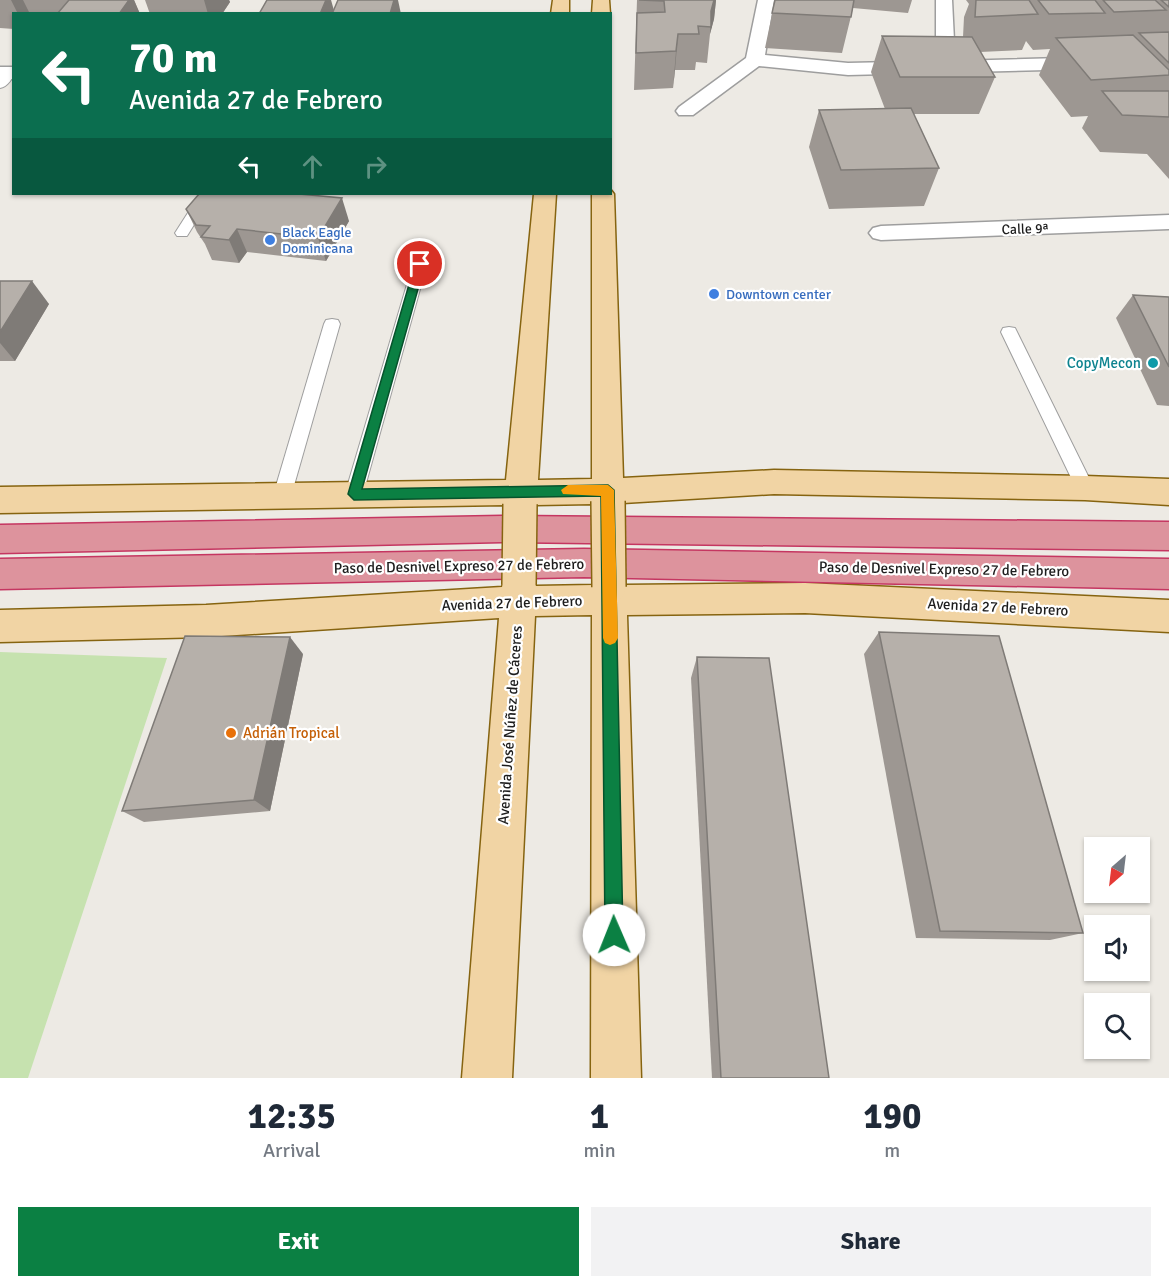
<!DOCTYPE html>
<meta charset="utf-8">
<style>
:root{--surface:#fff;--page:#f2f2f3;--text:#1f2937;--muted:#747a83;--accent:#0b8043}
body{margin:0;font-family:Signika,sans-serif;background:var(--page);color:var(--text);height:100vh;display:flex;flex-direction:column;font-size:22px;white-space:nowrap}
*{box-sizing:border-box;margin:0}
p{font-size:20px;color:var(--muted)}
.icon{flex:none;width:33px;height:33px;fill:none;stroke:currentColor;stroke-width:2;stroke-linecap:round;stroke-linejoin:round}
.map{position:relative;height:1078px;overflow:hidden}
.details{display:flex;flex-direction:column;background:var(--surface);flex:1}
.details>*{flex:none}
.hud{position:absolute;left:12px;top:12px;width:600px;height:183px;border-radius:0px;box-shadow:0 2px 4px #0004;background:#0b6e4f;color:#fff;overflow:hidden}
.needle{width:39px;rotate:208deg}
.controls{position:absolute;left:1084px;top:837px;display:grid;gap:12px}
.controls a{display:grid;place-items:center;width:66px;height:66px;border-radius:0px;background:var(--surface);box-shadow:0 2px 4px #0004;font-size:30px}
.pin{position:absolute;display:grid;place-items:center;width:51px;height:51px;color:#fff;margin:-26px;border:3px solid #fff;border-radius:50%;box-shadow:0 2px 6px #0007}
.me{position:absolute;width:66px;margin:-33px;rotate:359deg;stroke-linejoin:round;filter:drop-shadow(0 0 4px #0008)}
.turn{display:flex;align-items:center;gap:21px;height:126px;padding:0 18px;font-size:27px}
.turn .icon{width:78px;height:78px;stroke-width:2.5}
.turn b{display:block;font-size:42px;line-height:51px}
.lanes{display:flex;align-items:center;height:57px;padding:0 18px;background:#0003;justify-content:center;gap:30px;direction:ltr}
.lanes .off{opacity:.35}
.eta{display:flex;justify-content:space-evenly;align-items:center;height:102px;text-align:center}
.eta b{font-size:36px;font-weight:800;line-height:42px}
.cta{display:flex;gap:12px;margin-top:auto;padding:12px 18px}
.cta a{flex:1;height:69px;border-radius:0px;background:var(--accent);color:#fff;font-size:24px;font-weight:800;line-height:69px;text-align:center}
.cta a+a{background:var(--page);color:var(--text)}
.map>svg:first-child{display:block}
</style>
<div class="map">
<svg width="1169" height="1078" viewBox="0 0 1169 1078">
<rect width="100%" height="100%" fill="#edeae4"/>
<polygon fill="#c6e2af" points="0,652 167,658 28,1078 0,1078"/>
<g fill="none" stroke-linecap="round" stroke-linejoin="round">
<defs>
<g id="lane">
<path d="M10 70H14C14 78 7 87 0 88V78Z"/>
<polygon points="200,194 213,194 187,236 177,236 175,233"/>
<polygon points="420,259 427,264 363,494 361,499 354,501 347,499 345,494 413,264"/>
<polygon points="332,319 338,320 340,324 291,496 289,501 282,503 275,501 273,496 324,324 326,320"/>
<polygon points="1009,327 1015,328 1017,332 1094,488 1092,493 1085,495 1078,493 1076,488 1001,332 1003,328"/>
</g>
<g id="street">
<polygon points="758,0 774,0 765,55 848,63 936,61 936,0 952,0 955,61 1169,55 1169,67 848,75 759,66 693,115 679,115 676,111 679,107 746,58"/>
<rect x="0" y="67" width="14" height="12"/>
<polygon points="1169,215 1169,229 881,240 873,238 869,233 873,228 881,226"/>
</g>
<g id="primary">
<polygon points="553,0 569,0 569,14 551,14"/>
<polygon points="593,0 609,0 610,14 592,14"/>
<polygon points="610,189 614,194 623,478 774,470 1085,476 1169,479 1169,505 1085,500 774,494 623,503 619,510 608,514 597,510 593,504 536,505 531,513 520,517 509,513 505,505 0,513 0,487 506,480 534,194 556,194 538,480 592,479 592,194 610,194"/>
<polygon points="519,570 531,575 536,586 593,585 597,576 609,572 621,576 625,585 805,583 1169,600 1169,632 805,613 627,615 641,1078 591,1078 592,615 535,616 512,1078 462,1078 499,618 206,637 0,642 0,610 206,605 502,587 507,575"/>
</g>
<g id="highway">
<polygon points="502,516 1169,522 1169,550 502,542 0,553 0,525"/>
<polygon points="584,549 1169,559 1169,589 584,577 0,589 0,559"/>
</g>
</defs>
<use href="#lane" stroke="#9e9e9e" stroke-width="2"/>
<use href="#street" stroke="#9e9e9e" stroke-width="3"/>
<use href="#primary" stroke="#866410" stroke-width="3"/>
<use href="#highway" stroke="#c53661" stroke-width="3"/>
<use href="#lane" fill="#fff" fill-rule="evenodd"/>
<use href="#street" fill="#fff" fill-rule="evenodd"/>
<use href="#primary" fill="#f1d4a4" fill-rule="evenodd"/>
<use href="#highway" fill="#dd939d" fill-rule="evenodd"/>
<defs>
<g id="primary-bridge">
<polyline points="608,501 609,587"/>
<polyline points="519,585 520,504"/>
</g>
</defs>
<use href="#primary-bridge" stroke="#866410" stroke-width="36" stroke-linecap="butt"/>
<use href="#primary-bridge" stroke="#f1d4a4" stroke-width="33"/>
</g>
<g fill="#9d9792">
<polygon points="0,0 134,0 140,14 14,14 14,29 0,28"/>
<polygon points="145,0 229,0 230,2 222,14 150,14"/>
<polygon points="637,0 716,0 714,19 710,34 707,63 696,62 695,70 675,70 673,88 634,90"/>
<polygon points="775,0 912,0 908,13 853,8 842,53 765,48"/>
<polygon points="966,0 1169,0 1169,179 1147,154 1100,152 1082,128 1088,116 1071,117 1039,75 1050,49 1033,50 1026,41 1022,50 980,52 995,77 979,114 913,114 939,168 924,206 829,209 809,147 819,110 885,109 871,72 882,36 963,37 964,17 969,4"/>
<polygon points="186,209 349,221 326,261 247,252 239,263 212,260 205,244 197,232"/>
<polygon points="0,281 49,304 15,361 0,361"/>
<polygon points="1133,295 1169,297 1169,406 1157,405 1116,318"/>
<polygon points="879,632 1083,933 1050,940 916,938 864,654"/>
<polygon points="303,654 270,811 144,822 122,811"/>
<polygon points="697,657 829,1078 712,1078 691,678"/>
</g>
<g fill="#7f7b77">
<polygon points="11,0 23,0 30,14 18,14"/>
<polygon points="129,0 134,0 140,14 119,14"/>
<polygon points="204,0 229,0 230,2 222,14 208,14"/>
<polygon points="326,0 331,0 335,14 320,14"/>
<polygon points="394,0 398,0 401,14 390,14"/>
<polygon points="714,0 716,0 714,19 710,34 711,11"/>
<polygon points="678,34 675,70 673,88 676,51"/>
<polygon points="342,198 349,221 326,261 318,238"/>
<polygon points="237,229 247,252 239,263 229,240"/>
<polygon points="32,281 49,304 15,361 0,343 0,332"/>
<polygon points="290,637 303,654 270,811 254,800"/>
</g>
<g fill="#b6b0aa" stroke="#7f7b77" stroke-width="1.5">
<polygon points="69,0 129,0 119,14 57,14"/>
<polygon points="267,0 326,0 320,14 259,14"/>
<polygon points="338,0 394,0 390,14 332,14"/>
<polygon points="639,0 714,0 711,11 711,27 698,26 699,34 678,34 676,51 636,53 637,13 665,12 664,1"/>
<polygon points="775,0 854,0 851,17 772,13"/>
<polygon points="976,0 1029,0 1038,14 975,17"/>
<polygon points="1038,0 1095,0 1105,13 1049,14"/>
<polygon points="1103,0 1155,0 1166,10 1114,12"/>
<polygon points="1161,0 1169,0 1169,7"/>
<polygon points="1169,32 1169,63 1139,33"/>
<polygon points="1133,35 1169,70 1169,75 1091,80 1056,38"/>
<polygon points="882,36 972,37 995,77 900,77"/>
<polygon points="1102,91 1169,91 1169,117 1122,115"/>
<polygon points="911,108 939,168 841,170 819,110"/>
<polygon points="199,194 299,194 342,198 318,238 237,229 229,240 201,237 210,226 196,225 186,209"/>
<polygon points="0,281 32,281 0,332"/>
<polygon points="1133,295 1169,297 1169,367"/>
<polygon points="879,632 999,636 1083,933 940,931"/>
<polygon points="185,636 290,637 254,800 122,811"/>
<polygon points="697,657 769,658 829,1078 721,1078"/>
</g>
<polygon fill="#0b8043" stroke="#07532c" stroke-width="1.5" points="420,260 425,264 362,489 608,485 614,490 623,935 621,941 614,944 608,941 605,935 601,496 354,500 348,494 415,264"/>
<polygon fill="#f59e0b" points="568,485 608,485 614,490 618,638 615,643 610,645 605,643 603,638 601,496 563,494 561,490"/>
<g fill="#3f7fe0" stroke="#fff" stroke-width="2">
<circle cx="270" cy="240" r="6"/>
<circle cx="714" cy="294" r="6"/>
</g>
<circle fill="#0f9aa8" stroke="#fff" stroke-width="2" cx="1153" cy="363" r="6"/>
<circle fill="#e8710a" stroke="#fff" stroke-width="2" cx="231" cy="733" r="6"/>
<g text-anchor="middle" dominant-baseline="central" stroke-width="4.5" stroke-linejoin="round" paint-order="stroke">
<g font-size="14" fill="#1d1d1d" stroke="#fff">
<text transform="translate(1025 229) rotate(-2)">Calle 9ª</text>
</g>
<g font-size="14" fill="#366cbe" stroke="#fff" text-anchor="start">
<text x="282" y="232">Black Eagle<tspan x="282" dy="16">Dominicana</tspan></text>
<text x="726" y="294">Downtown center</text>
</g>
<g font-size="15" fill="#0d838f" stroke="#fff" text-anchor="end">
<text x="1141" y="363">CopyMecon</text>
</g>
<g font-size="15" fill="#1d1d1d" stroke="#fff">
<text transform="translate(459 566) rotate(-1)">Paso de Desnivel Expreso 27 de Febrero</text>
<text transform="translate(944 569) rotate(1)">Paso de Desnivel Expreso 27 de Febrero</text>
<text transform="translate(512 603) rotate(-2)">Avenida 27 de Febrero</text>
<text transform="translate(998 607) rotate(3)">Avenida 27 de Febrero</text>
<text transform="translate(510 725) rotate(-86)">Avenida José Núñez de Cáceres</text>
</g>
<g font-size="15" fill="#c56008" stroke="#fff" text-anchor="start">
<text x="243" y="733">Adrián Tropical</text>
</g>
</g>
</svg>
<div class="controls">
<a><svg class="needle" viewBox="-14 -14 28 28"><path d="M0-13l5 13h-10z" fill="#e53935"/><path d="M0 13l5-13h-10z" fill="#747a83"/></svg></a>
<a><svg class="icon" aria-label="sound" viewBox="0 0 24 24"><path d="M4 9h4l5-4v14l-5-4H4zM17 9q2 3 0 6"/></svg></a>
<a><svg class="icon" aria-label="search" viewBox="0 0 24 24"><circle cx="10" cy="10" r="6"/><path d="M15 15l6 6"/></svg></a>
</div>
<div class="pin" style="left:420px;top:264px;background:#d93025"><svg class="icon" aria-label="arrive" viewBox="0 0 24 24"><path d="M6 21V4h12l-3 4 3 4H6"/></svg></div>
<svg class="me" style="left:614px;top:935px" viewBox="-20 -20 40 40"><circle r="19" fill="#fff"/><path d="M0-13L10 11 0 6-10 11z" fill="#0b8043"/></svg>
<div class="hud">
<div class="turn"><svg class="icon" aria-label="left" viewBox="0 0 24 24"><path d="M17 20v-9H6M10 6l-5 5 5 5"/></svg><div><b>70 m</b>Avenida 27 de Febrero</div></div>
<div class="lanes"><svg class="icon" aria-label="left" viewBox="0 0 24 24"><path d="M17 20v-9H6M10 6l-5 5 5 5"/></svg><svg class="icon off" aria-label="ahead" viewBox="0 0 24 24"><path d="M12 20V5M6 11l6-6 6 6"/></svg><svg class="icon off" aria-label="right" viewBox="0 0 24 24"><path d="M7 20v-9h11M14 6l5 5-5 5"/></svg></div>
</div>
</div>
<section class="details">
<div class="eta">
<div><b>12:35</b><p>Arrival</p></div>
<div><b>1</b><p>min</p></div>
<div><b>190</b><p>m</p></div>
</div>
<div class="cta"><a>Exit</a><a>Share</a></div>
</section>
